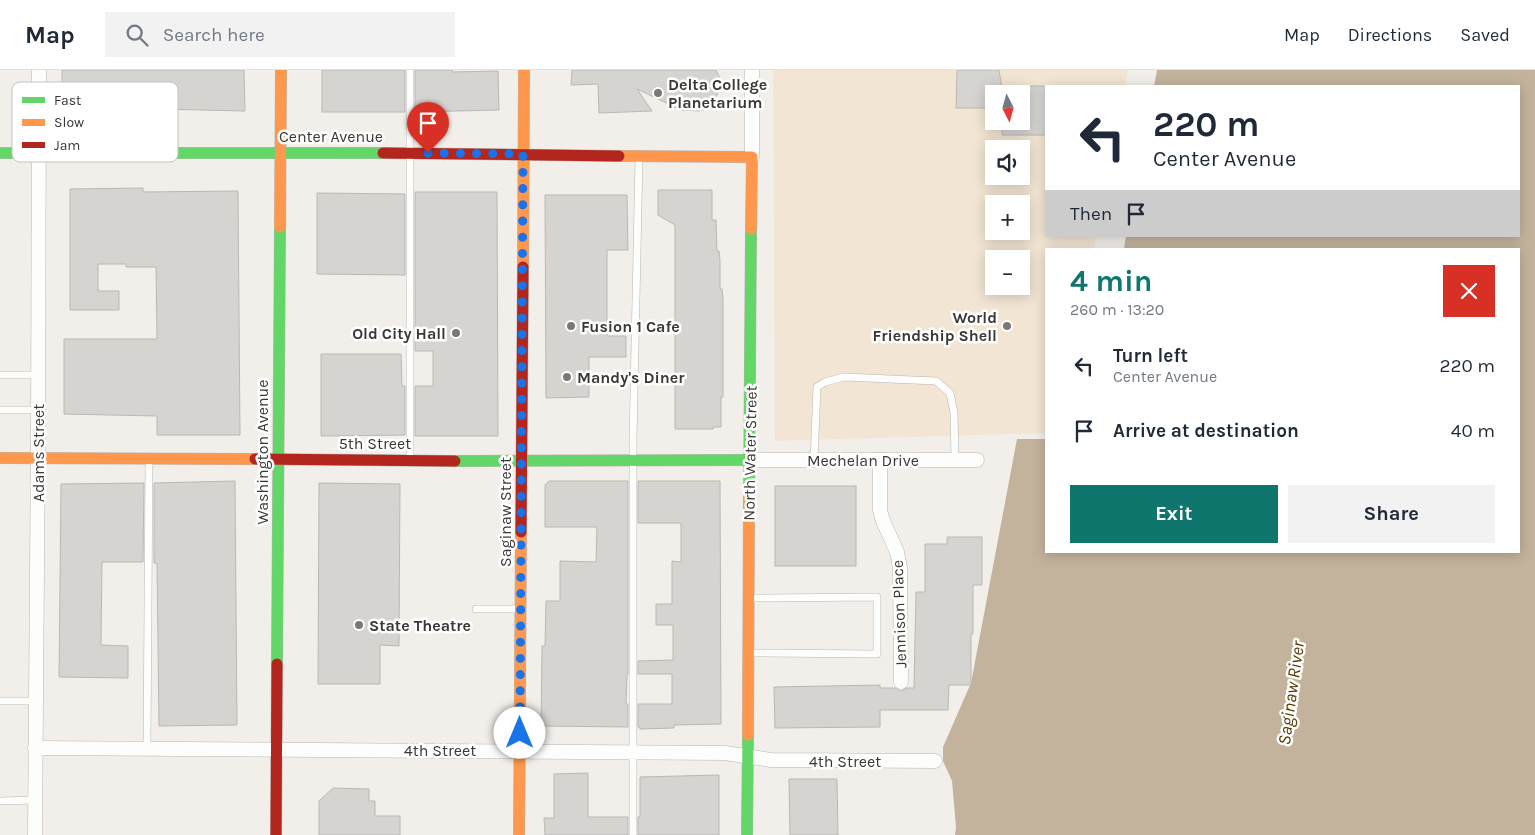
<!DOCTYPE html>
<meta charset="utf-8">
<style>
:root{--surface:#fff;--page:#f2f2f3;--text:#1f2937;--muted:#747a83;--line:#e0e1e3;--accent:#0f766e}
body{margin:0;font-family:Karla,sans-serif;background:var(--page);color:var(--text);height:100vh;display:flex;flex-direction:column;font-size:19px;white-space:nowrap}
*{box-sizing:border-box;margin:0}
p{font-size:16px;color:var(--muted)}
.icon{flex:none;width:28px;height:28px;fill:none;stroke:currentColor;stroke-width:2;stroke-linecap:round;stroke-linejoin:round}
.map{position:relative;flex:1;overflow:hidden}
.panel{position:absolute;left:1045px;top:178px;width:475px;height:305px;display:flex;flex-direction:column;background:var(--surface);border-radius:0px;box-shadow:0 2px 12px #0003}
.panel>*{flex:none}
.banner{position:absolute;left:1045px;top:15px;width:475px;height:152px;border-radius:0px;box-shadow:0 2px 12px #0003;background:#fff;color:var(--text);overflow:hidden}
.needle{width:32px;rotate:174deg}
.fabs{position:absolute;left:985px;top:15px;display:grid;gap:10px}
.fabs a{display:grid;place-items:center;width:45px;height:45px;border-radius:0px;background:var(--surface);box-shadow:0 2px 12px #0003;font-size:25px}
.pin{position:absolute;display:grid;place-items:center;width:42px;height:42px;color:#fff;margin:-51px -21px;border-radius:50% 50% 50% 0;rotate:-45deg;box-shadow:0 0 5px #0007}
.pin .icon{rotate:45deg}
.me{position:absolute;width:55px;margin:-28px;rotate:0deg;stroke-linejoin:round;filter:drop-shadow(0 0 4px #0008)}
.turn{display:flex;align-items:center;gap:18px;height:105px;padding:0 25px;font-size:22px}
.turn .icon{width:65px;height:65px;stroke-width:2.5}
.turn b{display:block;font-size:35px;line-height:42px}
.then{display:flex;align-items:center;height:48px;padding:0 25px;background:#0003;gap:10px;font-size:19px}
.round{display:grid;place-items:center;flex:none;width:52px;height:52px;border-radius:0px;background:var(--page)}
.overview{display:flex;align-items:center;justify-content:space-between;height:85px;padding:0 25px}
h1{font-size:30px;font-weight:700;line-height:38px;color:var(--accent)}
.primary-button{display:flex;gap:10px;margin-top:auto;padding:10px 25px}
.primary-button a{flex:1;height:58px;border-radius:0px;background:var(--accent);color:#fff;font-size:20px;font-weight:700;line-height:58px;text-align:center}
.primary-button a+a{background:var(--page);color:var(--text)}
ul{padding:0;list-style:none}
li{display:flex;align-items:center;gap:15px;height:65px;padding:0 25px}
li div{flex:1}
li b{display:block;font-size:19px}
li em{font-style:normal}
header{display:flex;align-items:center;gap:30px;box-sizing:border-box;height:70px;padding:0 25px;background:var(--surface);border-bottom:1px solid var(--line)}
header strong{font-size:24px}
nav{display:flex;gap:28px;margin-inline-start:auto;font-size:18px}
.search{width:350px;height:45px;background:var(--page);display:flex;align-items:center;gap:12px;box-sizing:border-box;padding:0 18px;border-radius:0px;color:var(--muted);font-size:19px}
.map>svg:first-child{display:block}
</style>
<header>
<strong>Map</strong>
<div class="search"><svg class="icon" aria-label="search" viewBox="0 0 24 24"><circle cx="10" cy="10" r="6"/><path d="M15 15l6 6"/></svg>Search here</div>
<nav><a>Map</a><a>Directions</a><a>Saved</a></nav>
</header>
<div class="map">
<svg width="1535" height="765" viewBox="0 0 1535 765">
<rect width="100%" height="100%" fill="#f2efea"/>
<path fill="#f2e5d3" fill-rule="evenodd" d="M773 0H1128L1125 16H1046V166H1096L1094 179H1046V363L775 371ZM994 24H1021V51H994ZM994 79H1021V106H994ZM994 134H1021V161H994ZM994 189H1021V216H994Z"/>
<polygon fill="#c3b39d" points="1157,0 1535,0 1535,765 955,765 956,757 952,711 943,691 943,677 971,613 1017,369 1046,369 1046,481 1519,481 1519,179 1124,179 1126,166 1519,166 1519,16 1154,16"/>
<g fill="#d6d4d1" stroke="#bab8b4">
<polygon points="62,0 244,0 245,41 159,39 159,41 62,42"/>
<rect x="322" y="0" width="83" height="42"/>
<polygon points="415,0 452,0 452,2 498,1 499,40 415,42"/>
<polygon points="572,0 716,0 719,6 719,21 711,36 699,41 681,40 637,19 652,41 599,43 598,14 571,15"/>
<polygon points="957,0 999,0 1003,24 994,24 993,38 956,38"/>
<polygon points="1021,16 1046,16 1046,65 1002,65 1002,51 1021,51"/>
<polygon points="143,118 143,122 238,121 240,365 157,365 157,346 64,344 64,269 157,269 156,197 126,197 126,194 98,194 98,221 119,221 119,240 70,240 70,119"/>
<polygon points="658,120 712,120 712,150 716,150 717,181 719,181 720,190 720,219 722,219 723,228 723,327 721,327 721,357 713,357 713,359 675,359 675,155 658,145"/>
<polygon points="415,122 497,122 498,366 415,366 415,316 433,316 433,281 415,281"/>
<polygon points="317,123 405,124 405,205 317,204"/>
<polygon points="545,125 627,125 628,180 607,180 607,266 626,266 626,287 589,287 589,327 546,328"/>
<polygon points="321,284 401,284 402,316 405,316 405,365 321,366"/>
<polygon points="235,411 237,655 159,656 157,493 154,493 154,413"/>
<polygon points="549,411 628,411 628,604 627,604 626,634 628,634 628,657 541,656 542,576 545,576 546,531 560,531 560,491 596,492 597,457 545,457 545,415"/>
<polygon points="638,411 720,411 721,654 674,655 674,658 640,659 640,657 638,657 638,634 672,634 672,604 638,604 638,591 673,590 673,555 656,555 656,534 672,534 672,491 681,492 681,453 638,453"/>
<polygon points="144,413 143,492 102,492 101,575 128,576 128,608 59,607 61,414"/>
<polygon points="319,413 400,414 399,576 380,575 380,614 318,614"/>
<rect x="775" y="416" width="81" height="80"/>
<polygon points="947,467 982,467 982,515 973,515 973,564 971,564 971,615 949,615 948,640 880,640 880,657 775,658 774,617 880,615 880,618 895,618 901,621 907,618 914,618 916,522 925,522 925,474 947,474"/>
<polygon points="588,703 588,747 628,747 628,765 545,765 544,748 554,748 554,704"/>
<polygon points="719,705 719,765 638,765 638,747 640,747 640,707"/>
<polygon points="789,709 837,709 838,765 790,765"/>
<polygon points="333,718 369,719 369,731 375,731 375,746 400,746 400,765 319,765 319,731"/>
</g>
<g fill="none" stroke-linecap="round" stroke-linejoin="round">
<defs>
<g id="lane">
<polyline points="0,305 38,305"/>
<polyline points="0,340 38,340"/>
<polyline points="410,390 410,0"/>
<polyline points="814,390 817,317 825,312 844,307 936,311 950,323 954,343 955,390"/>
<polyline points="476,539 518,539"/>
<polyline points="750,583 877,584 877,527 751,528"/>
<polyline points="0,631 36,631"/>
<polyline points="147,678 149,391"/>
<polyline points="0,731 35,730"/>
<polyline points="633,765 633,369 639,89"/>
</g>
<g id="street">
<polyline points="752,0 752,87"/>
<polyline points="750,390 977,390"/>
<polyline points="880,390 880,440 883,451 897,482 900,498 901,612"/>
<polyline points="35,678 725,683 771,690 935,691"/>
<polyline points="35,765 38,367 39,0"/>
</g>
<g id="fast">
<polyline points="0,83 383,83"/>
<polyline points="455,391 750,390"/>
<polyline points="749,428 751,159"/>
<polyline points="277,594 280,157"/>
<polyline points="747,765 748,665"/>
</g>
<g id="slow">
<polyline points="619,86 752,87 751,159"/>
<polyline points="280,157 281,0"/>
<polyline points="523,197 524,0"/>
<polyline points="0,388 255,389"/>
<polyline points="748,665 749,428"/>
<polyline points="519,765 521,462"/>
</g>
<g id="jam">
<polyline points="383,83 619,86"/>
<polyline points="255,389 455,391"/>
<polyline points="521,462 523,197"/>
<polyline points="276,765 277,594"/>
</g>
</defs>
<use href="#lane" stroke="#b9b6b2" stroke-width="8"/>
<use href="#street" stroke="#b9b6b2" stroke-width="15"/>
<use href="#fast" stroke="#b9b6b2" stroke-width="12"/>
<use href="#slow" stroke="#b9b6b2" stroke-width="12"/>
<use href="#jam" stroke="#b9b6b2" stroke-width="12"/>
<use href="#lane" stroke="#fdfdfc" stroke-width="7"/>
<use href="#street" stroke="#fdfdfc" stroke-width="14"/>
<use href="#fast" stroke="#63d668" stroke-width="11"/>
<use href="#slow" stroke="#ff974d" stroke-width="11"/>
<use href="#jam" stroke="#b3261e" stroke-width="11"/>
</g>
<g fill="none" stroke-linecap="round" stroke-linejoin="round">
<polyline stroke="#1a73e8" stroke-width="9" stroke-dasharray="0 16.2" points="428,83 523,84 520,663"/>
</g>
<g fill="#7a7874" stroke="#fff" stroke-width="2">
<circle cx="658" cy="23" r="5"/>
<circle cx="571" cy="256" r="5"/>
<circle cx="1007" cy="256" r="5"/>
<circle cx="456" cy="263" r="5"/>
<circle cx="567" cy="307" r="5"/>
<circle cx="359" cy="555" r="5"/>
</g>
<g text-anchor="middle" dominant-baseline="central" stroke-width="5" stroke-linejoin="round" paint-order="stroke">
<g font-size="16" font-weight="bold" fill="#3a3835" stroke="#fff" text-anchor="start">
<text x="668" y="14">Delta College<tspan x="668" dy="18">Planetarium</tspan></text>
<text x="997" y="247" text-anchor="end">World<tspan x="997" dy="18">Friendship Shell</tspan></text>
<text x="581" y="256">Fusion 1 Cafe</text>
<text x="446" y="263" text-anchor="end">Old City Hall</text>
<text x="577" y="307">Mandy's Diner</text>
<text x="369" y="555">State Theatre</text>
</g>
<g font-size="16" fill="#3a3835" stroke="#fff">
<text x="331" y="66">Center Avenue</text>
<text x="375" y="373">5th Street</text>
<text transform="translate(262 382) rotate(-90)">Washington Avenue</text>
<text transform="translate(38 383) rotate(-90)">Adams Street</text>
<text transform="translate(750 383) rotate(-89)">North Water Street</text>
<text x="863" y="390">Mechelan Drive</text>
<text transform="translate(505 442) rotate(-90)">Saginaw Street</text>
<text transform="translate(899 544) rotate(-92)">Jennison Place</text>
<text x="440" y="680">4th Street</text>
<text x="845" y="691">4th Street</text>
</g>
<g font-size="18" font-style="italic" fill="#593a02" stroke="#fff">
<text transform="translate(1291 623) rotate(-82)">Saginaw River</text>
</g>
</g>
<rect x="12" y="12" width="166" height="80" rx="8" fill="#fff" stroke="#c4c3c2" stroke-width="1"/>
<rect x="22" y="27" width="23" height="6" fill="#63d668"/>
<rect x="22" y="49" width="23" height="7" fill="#ff974d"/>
<rect x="22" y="72" width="23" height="6" fill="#b3261e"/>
<g font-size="14" fill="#3a3835">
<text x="54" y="35">Fast</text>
<text x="54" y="57">Slow</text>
<text x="54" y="80">Jam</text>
</g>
</svg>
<div class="fabs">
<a><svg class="needle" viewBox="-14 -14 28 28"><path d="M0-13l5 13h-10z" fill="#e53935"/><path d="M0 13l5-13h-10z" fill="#747a83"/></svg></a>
<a><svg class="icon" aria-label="sound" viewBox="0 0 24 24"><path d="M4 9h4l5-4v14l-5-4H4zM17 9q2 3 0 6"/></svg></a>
<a>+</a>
<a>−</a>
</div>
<div class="pin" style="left:428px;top:83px;background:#d93025"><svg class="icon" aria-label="arrive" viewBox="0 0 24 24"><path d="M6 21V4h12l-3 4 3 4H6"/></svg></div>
<svg class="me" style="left:520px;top:663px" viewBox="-20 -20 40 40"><circle r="19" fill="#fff"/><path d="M0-13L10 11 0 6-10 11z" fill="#1a73e8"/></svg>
<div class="banner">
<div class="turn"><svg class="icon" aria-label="left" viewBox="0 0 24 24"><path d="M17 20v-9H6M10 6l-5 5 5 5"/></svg><div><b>220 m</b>Center Avenue</div></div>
<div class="then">Then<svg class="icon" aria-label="arrive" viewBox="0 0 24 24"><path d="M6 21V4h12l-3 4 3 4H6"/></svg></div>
</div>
<section class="panel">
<div class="overview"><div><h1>4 min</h1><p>260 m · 13:20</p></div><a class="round" style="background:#d93025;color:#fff"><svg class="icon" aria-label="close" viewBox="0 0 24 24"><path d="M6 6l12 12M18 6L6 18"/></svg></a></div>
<ul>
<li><svg class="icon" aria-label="left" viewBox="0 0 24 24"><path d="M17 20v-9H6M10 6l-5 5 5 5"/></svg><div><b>Turn left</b><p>Center Avenue</p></div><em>220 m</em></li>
<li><svg class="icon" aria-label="arrive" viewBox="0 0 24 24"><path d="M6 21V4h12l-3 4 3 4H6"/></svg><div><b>Arrive at destination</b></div><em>40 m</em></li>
</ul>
<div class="primary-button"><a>Exit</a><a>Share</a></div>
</section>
</div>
